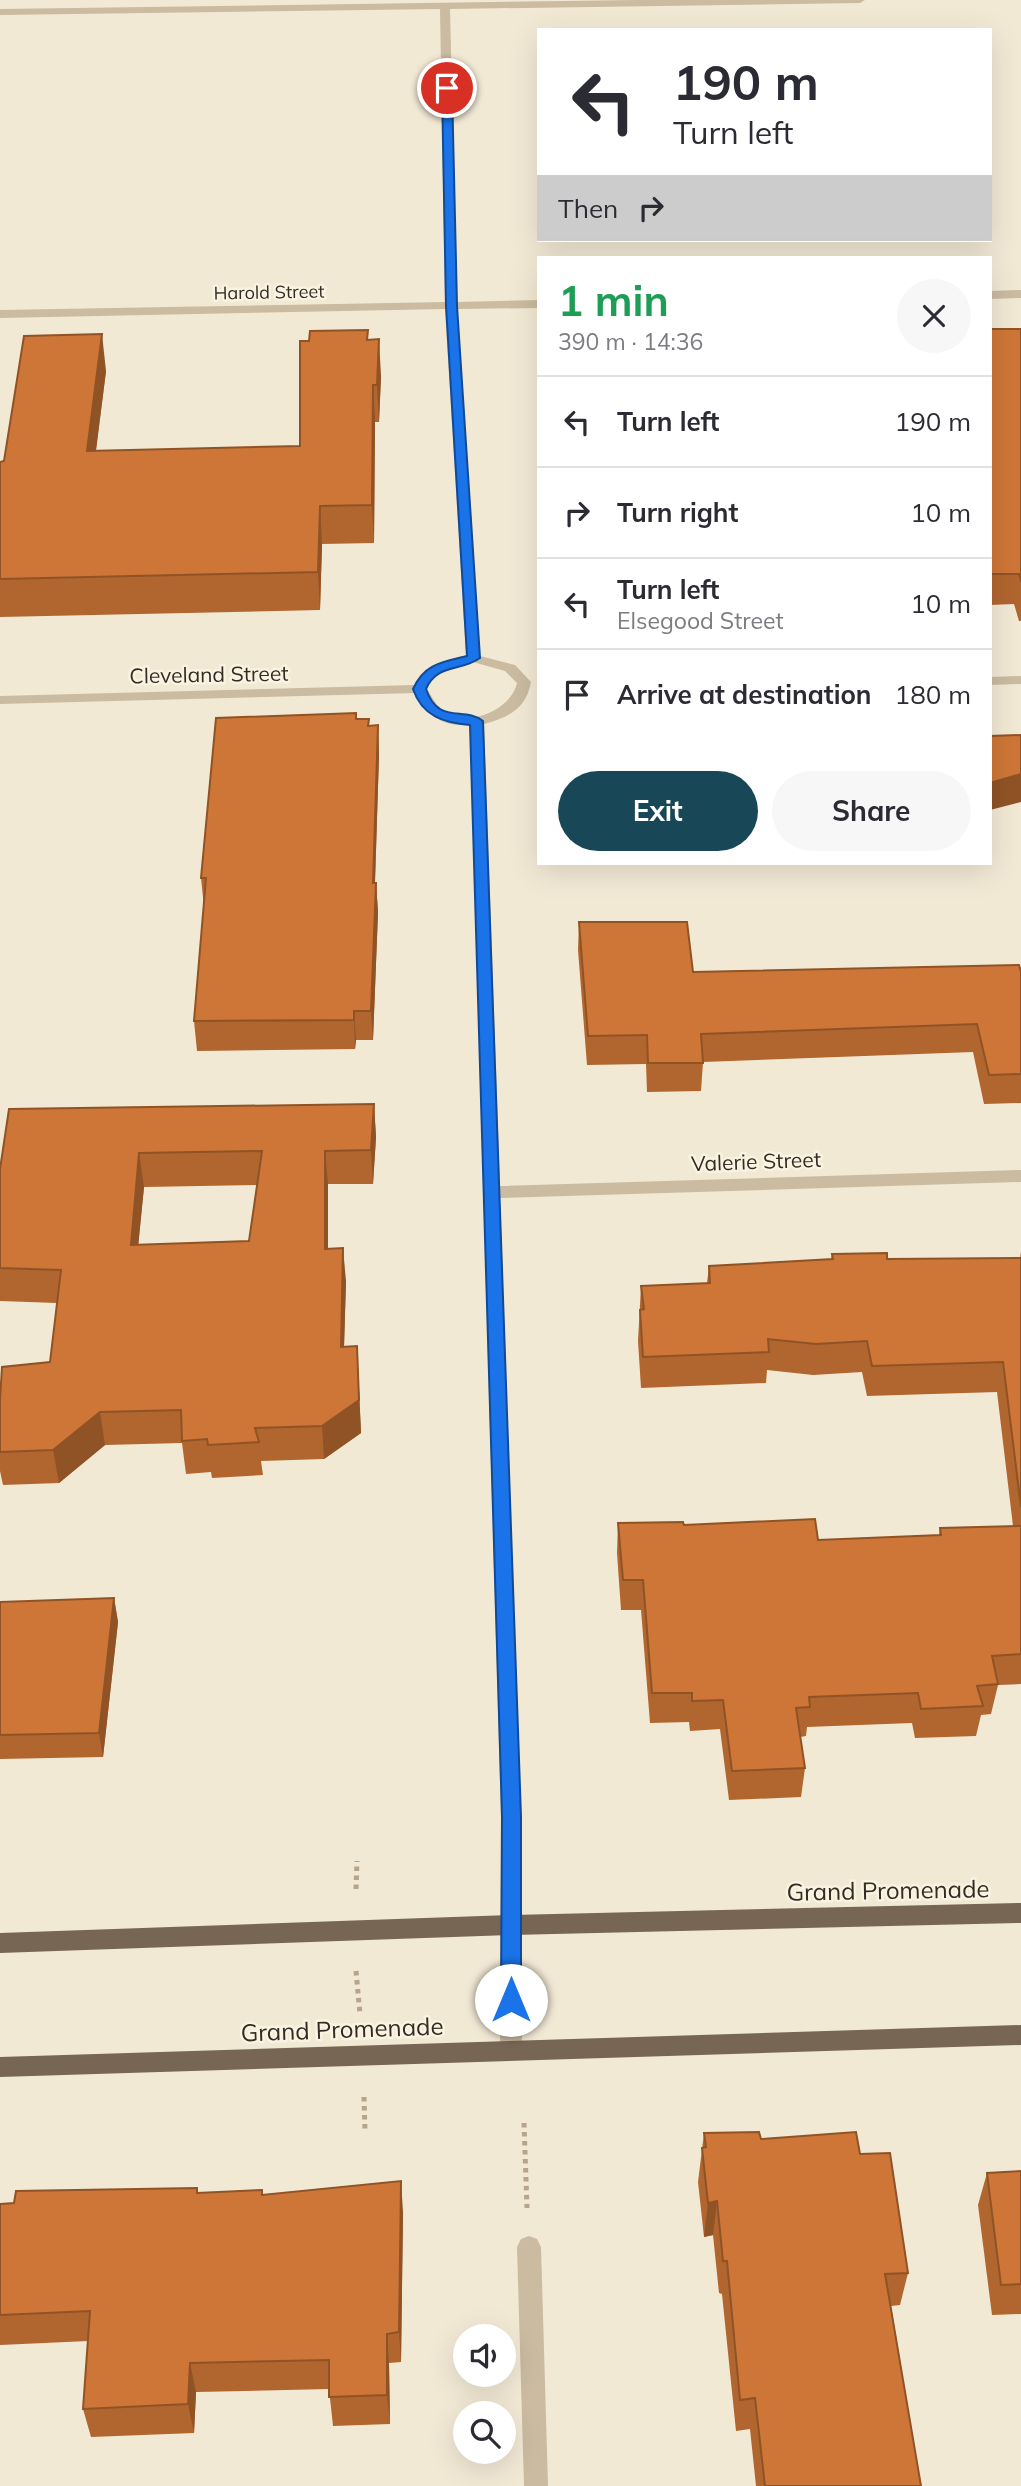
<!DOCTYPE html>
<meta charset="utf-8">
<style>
:root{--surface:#fff;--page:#f7f7f7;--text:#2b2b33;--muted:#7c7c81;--line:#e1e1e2;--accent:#184857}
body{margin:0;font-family:Mulish,sans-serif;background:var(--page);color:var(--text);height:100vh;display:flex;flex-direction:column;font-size:26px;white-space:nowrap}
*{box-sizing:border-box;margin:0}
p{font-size:23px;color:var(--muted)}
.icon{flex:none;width:38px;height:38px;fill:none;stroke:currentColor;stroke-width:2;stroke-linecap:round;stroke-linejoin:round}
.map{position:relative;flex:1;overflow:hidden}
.drawer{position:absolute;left:537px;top:256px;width:455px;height:609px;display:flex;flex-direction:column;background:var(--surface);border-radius:0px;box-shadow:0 7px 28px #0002}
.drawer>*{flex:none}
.hud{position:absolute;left:537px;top:28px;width:455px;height:214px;border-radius:0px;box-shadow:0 7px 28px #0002;background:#fff;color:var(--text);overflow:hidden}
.fabs{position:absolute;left:453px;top:2324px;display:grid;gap:14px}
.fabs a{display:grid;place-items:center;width:63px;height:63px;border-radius:50%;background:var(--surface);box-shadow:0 7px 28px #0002;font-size:35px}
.pin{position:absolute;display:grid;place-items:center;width:60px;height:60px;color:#fff;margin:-30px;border:4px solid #fff;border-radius:50%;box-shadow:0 2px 7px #0007}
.me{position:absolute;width:77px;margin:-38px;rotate:0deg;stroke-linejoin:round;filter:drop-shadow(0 0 5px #0008)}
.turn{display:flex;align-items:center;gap:24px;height:147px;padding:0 21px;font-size:32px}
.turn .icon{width:91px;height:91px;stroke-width:2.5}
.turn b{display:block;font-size:49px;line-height:60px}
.then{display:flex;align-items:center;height:66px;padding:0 21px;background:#0003;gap:14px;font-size:26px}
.round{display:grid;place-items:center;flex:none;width:74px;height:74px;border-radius:37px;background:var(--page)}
.headline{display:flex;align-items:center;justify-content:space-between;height:119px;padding:0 21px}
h1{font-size:42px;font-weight:700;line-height:52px;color:#1e9e55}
.button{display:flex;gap:14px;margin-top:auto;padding:14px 21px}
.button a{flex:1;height:80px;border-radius:42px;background:var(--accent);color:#fff;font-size:28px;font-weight:700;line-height:80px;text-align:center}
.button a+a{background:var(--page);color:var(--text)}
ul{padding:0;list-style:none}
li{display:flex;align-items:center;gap:21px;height:91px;padding:0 21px;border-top:2px solid var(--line)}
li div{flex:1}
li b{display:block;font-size:26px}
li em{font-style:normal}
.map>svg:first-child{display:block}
</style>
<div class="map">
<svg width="1021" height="2486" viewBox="0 0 1021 2486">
<rect width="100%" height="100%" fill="#f2e9d5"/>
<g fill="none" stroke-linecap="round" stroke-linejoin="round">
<g stroke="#b6a58b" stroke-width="5" stroke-dasharray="4.5 4.5" stroke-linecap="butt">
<polyline points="356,1889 357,1861"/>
<polyline points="356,1971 360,2014"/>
<polyline points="364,2097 365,2131"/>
<polyline points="524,2123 527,2208"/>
</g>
<g fill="#cabba1" fill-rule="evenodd">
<path d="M637 0H865L860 3 450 9 457 302 539 300V308L457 309 480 656 515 665 531 682C526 709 509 717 484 724L500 1186 1021 1170V1182L500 1198 521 1817 522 2049 519 2056 511 2059 503 2056 500 2049 501 1817 470 725C441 727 430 716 416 693L0 704V696L415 685 430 667 466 655 445 309 0 318V310L445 302 440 9 0 15V9ZM473 662 505 671 517 683C511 711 463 731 440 708 435 703 431 695 427 689 436 670 453 665 473 662Z"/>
<polygon points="1021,290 1021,298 990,299 990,291"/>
<polygon points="1021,676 1021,684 990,685 990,677"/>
<polygon points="529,2236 537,2239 541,2247 548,2486 524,2486 517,2247 521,2239"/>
</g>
<g fill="#776654" fill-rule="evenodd">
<polygon points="1021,1903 1021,1923 512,1935 0,1953 0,1933 512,1915"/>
<polygon points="1021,2025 1021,2045 0,2077 0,2057"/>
</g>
</g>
<g fill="#b1652f" fill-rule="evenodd">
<polygon points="990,329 1021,329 1021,621 1019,621 1014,604 990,605"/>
<polygon points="368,330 368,340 381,376 379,422 375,422 374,543 322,544 320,610 0,617 0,462 4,461 106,371 96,451 300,446 309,341"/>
<polygon points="356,719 369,726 378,725 379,755 375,883 376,883 378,912 373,1040 356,1040 355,1049 197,1051 194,1021 204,907 201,878"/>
<polygon points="579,922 693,972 1021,972 1021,1103 984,1104 973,1052 703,1062 701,1091 647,1092 646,1064 587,1065 578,950"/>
<path d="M374 1104 376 1137 373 1184H328V1249L346 1281 344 1347 357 1346 361 1433 324 1459 261 1461 263 1475 212 1478 211 1472 186 1474 182 1443 105 1445 59 1483 3 1485 0 1471V1399L50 1362 57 1303 0 1301V1169ZM257 1185 249 1241 138 1245 144 1187Z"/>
<polygon points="1021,1252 1021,1684 998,1685 991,1714 981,1715 976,1736 915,1738 912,1723 807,1727 806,1736 800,1737 805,1768 801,1797 729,1800 720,1729 690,1731 689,1722 650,1723 641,1610 621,1610 617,1553 618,1523 684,1525 818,1540 939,1535 940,1528 1013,1526 997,1392 867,1396 862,1372 813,1375 767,1370 766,1383 641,1388 638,1341 641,1286 707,1283 709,1266 831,1259 832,1254 887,1259 1020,1258"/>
<polygon points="114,1598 118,1622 103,1757 0,1759 0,1602"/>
<polygon points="704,2133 761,2139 860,2154 908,2273 900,2305 891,2306 921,2486 756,2486 750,2429 736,2431 722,2294 719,2293 713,2235 704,2237 698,2182"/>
<polygon points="1021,2171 1021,2314 992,2315 978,2205 987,2173"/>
<polygon points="198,2193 262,2195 403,2212 401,2362 389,2363 390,2424 333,2426 329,2389 196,2392 194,2433 91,2437 83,2409 88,2341 0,2345 0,2204"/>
</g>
<g fill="#905326">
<polygon points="102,334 106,371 91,488 87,451"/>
<polygon points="379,339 381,376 379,422 377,385"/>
<polygon points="373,385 375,422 374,543 372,505"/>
<polygon points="320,506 322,544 320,610 318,572"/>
<polygon points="378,725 379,755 374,912 373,883"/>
<polygon points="1021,774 1021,802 990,810 990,783"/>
<polygon points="376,883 378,912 373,1040 371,1011"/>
<polygon points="354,1011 356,1040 355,1049 354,1020"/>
<polygon points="374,1104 376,1137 373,1184 371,1150"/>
<polygon points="325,1151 328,1184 328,1283 325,1249"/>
<polygon points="139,1153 144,1187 135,1279 131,1245"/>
<polygon points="343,1248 346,1281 343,1380 341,1347"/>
<polygon points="357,1346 361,1433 324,1459 322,1426"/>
<polygon points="100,1412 105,1445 59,1483 53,1450"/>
<polygon points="114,1598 118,1622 103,1757 99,1733"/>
<polygon points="401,2181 403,2212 401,2362 399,2332"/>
<polygon points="717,2201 713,2235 704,2237 708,2203"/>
<polygon points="387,2334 389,2363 390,2424 387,2395"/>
<polygon points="190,2363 196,2392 194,2433 188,2404"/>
</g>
<g fill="#ce7637" stroke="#905326" stroke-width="2" fill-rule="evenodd">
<polygon points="990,329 1021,329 1021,582 1019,574 990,574"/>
<polygon points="368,330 367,340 379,339 377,385 373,385 372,505 320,506 318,572 0,579 0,462 4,461 24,336 102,334 87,451 300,446 300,341 309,341 310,331"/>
<polygon points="356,713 356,719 369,719 368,726 378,725 373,883 376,883 371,1011 354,1011 354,1020 194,1021 206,878 201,878 216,718"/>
<polygon points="1021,735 1021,774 990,783 990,736"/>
<polygon points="579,922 687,922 693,972 1019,965 1021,972 1021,1074 989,1075 977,1024 701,1034 703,1063 648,1063 647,1035 588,1036"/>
<path d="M374 1104 371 1150 325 1151V1249L343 1248 341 1347 357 1346 359 1400 322 1426 255 1428 259 1442 208 1445 207 1439 182 1441 181 1410 100 1412 53 1450 0 1452V1399L2 1367 50 1362 61 1270 0 1268V1169L9 1109ZM262 1151 249 1241 131 1245 139 1153Z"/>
<polygon points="887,1253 887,1259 1021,1258 1021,1507 1003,1362 872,1366 867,1341 816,1344 768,1339 769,1352 643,1357 640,1310 644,1309 641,1286 710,1283 709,1266 833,1259 832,1254"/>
<polygon points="815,1519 818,1540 941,1535 940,1528 1021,1526 1021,1654 992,1656 998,1684 977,1686 983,1706 921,1709 918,1693 809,1697 810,1707 796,1708 805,1768 732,1771 723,1700 692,1701 692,1693 652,1693 643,1580 623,1580 618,1523 683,1522 684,1525"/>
<polygon points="114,1598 99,1733 0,1735 0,1602"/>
<polygon points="759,2132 761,2139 856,2132 860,2154 890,2153 908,2273 885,2274 921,2486 765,2486 755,2398 740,2400 727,2261 723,2261 717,2201 708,2203 702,2148 706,2147 704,2133"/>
<polygon points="1021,2171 1021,2284 1001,2285 987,2173"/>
<polygon points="401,2181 399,2332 387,2334 387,2395 329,2397 329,2360 190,2363 188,2404 83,2409 90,2311 0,2315 0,2204 14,2203 16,2191 197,2188 197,2193 262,2190 262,2195"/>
</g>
<path fill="#1a73e8" stroke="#114b97" stroke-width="2" d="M447 85 452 88 457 306 480 658C461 672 437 663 426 689 438 725 464 706 483 721L521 1817V2000L518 2006 511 2009 504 2006 501 2000 502 1817 470 725C444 723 422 716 413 689 424 664 442 662 467 656L446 306 442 88Z"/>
<g text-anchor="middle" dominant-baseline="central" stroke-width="5" stroke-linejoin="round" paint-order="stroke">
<g font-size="18" fill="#342c24" stroke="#faf3e1">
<text transform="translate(269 292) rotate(-1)">Harold Street</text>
</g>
<g font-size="21" fill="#342c24" stroke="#faf3e1">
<text transform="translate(209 674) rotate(-1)">Cleveland Street</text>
<text transform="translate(756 1161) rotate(-2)">Valerie Street</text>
</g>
<g font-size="24" fill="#342c24" stroke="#faf3e1">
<text transform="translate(888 1890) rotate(-1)">Grand Promenade</text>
<text transform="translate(342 2029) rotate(-2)">Grand Promenade</text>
</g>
</g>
</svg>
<div class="fabs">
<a><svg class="icon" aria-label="sound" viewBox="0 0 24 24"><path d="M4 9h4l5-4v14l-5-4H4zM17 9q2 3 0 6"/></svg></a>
<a><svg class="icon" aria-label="search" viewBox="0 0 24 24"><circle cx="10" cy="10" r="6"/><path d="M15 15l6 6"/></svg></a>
</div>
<div class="pin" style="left:447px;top:88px;background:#d93025"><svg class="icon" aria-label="arrive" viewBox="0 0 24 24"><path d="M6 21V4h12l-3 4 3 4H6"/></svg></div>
<svg class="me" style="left:511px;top:2000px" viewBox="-20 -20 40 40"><circle r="19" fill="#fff"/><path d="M0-13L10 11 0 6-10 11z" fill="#1a73e8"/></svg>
<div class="hud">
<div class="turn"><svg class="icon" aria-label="left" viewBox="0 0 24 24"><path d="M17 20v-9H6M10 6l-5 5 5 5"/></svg><div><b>190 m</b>Turn left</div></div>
<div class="then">Then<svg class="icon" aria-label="right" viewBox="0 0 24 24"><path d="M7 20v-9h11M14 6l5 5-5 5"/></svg></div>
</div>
<section class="drawer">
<div class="headline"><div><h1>1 min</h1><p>390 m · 14:36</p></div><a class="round"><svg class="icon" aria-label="close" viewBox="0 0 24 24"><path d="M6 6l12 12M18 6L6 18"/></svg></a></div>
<ul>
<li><svg class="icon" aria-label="left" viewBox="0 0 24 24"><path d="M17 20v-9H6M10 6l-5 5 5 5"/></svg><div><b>Turn left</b></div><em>190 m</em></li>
<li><svg class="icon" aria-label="right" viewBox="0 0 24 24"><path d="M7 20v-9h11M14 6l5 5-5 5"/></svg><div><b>Turn right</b></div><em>10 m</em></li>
<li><svg class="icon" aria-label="left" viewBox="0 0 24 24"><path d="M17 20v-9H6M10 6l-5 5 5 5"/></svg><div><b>Turn left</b><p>Elsegood Street</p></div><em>10 m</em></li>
<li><svg class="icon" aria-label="arrive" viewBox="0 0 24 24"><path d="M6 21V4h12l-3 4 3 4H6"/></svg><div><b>Arrive at destination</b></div><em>180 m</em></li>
</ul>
<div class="button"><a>Exit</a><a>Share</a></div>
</section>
</div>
